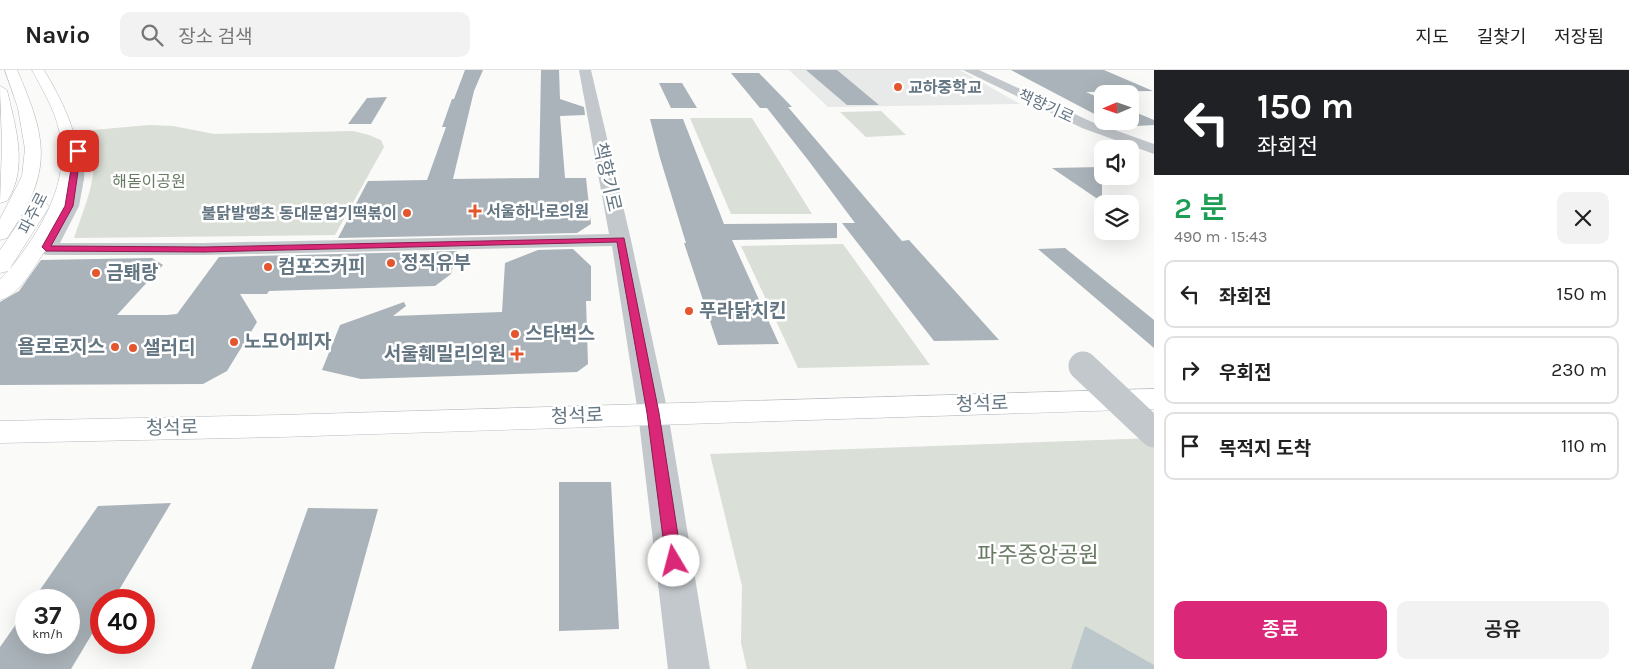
<!DOCTYPE html>
<html lang="ko">
<meta charset="utf-8">
<style>
:root{--surface:#fff;--page:#f2f2f2;--text:#222;--muted:#767676;--line:#e0e0e0;--accent:#db2777}
body{margin:0;font-family:Karla,"Noto Sans KR",sans-serif;background:var(--page);color:var(--text);height:100vh;display:flex;flex-direction:column;font-size:19px;white-space:nowrap}
*{box-sizing:border-box;margin:0}
p{font-size:16px;color:var(--muted)}
.icon{flex:none;width:28px;height:28px;fill:none;stroke:currentColor;stroke-width:2;stroke-linecap:round;stroke-linejoin:round}
.map{position:relative;flex:1;overflow:hidden}
.panel{display:flex;flex-direction:column;background:var(--surface);width:475px}
.panel>*{flex:none}
.top-card{background:#202124;color:#fff;overflow:hidden}
.needle{width:32px;rotate:268deg}
.buttons{position:absolute;left:1094px;top:15px;display:grid;gap:10px}
.buttons a{display:grid;place-items:center;width:45px;height:45px;border-radius:10px;background:var(--surface);box-shadow:0 5px 20px #0002;font-size:25px}
.speed{position:absolute;left:15px;top:519px;display:flex;gap:10px;font-size:25px;font-weight:700;text-align:center}
.speed>*{display:grid;place-content:center;width:65px;height:65px;border-radius:50%;background:var(--surface);box-shadow:0 5px 20px #0002;line-height:1}
.speed small{font-size:12px;font-weight:400}
.speed .limit{border:8px solid #d22;background:#fff;color:#111}
.pin{position:absolute;display:grid;place-items:center;width:42px;height:42px;color:#fff;margin:-21px;border-radius:10px;box-shadow:0 2px 8px #0006}
.me{position:absolute;width:55px;margin:-28px;rotate:352deg;stroke-linejoin:round;filter:drop-shadow(0 0 4px #0008)}
.turn{display:flex;align-items:center;gap:18px;height:105px;padding:0 20px;font-size:22px}
.turn .icon{width:65px;height:65px;stroke-width:2.5}
.turn b{display:block;font-size:35px;line-height:42px}
.round{display:grid;place-items:center;flex:none;width:52px;height:52px;border-radius:10px;background:var(--page)}
.headline{display:flex;align-items:center;justify-content:space-between;height:85px;padding:0 20px}
h1{font-size:30px;font-weight:600;line-height:38px;color:#1e9e55}
.button{display:flex;gap:10px;margin-top:auto;padding:10px 20px}
.button a{flex:1;height:58px;border-radius:10px;background:var(--accent);color:#fff;font-size:20px;font-weight:600;line-height:58px;text-align:center}
.button a+a{background:var(--page);color:var(--text)}
ul{padding:0;list-style:none}
li{display:flex;align-items:center;gap:15px;height:68px;margin:0 10px 8px;padding:0 10px;border:2px solid var(--line);border-radius:10px}
li div{flex:1}
li b{display:block;font-size:19px}
li em{font-style:normal}
header{display:flex;align-items:center;gap:30px;box-sizing:border-box;height:70px;padding:0 25px;background:var(--surface);border-bottom:1px solid var(--line)}
header strong{font-size:24px}
nav{display:flex;gap:28px;margin-inline-start:auto;font-size:18px}
.search{width:350px;height:45px;background:var(--page);display:flex;align-items:center;gap:12px;box-sizing:border-box;padding:0 18px;border-radius:10px;color:var(--muted);font-size:19px}
main{display:flex;flex:1;min-height:0}
.map>svg:first-child{display:block}
</style>
<header>
<strong>Navio</strong>
<div class="search"><svg class="icon" aria-label="search" viewBox="0 0 24 24"><circle cx="10" cy="10" r="6"/><path d="M15 15l6 6"/></svg>장소 검색</div>
<nav><a>지도</a><a>길찾기</a><a>저장됨</a></nav>
</header>
<main>
<div class="map">
<svg width="1154" height="599" viewBox="0 0 1154 599">
<rect width="100%" height="100%" fill="#fafaf8"/>
<polygon fill="#e8e9e9" points="789,0 960,0 1020,34 828,37"/>
<g fill="#dadfd7">
<polygon points="881,41 906,65 866,67 840,42"/>
<polygon points="690,48 752,48 812,144 731,144"/>
<path d="M149 55 173 56 214 64 353 61 369 65 381 70 384 77 335 165 74 168C88 128 99 104 93 60Z"/>
<polygon points="843,174 930,295 798,298 741,176"/>
<polygon points="1154,368 1154,599 747,599 741,573 742,516 710,384"/>
</g>
<polygon fill="#bbc7cb" points="1085,556 1154,595 1154,599 1071,599"/>
<g fill="#aab3b9">
<polygon points="465,0 483,0 474,21 453,109 539,108 541,0 559,0 560,29 584,37 585,45 560,46 565,108 586,108 591,154 577,163 338,168 368,111 427,110 446,57 442,57 452,29 454,29"/>
<polygon points="806,0 837,0 879,35 847,35"/>
<polygon points="1011,0 1104,0 1153,21 1086,22 1102,29 1102,48"/>
<polygon points="731,3 759,3 792,37 788,37 902,171 909,170 999,270 934,271 842,153 855,153 808,90 767,38 760,38"/>
<polygon points="659,13 682,13 697,38 671,38"/>
<polygon points="387,27 371,54 348,54 367,28"/>
<polygon points="1130,40 1154,50 1154,55 1120,57 1110,51 1130,51"/>
<polygon points="650,49 683,49 724,154 837,153 837,168 732,170 779,274 718,275 684,173 686,173 660,88"/>
<polygon points="1102,97 1102,132 1052,98"/>
<polygon points="1065,178 1154,250 1154,278 1038,179"/>
<polygon points="573,179 591,196 591,231 586,231 588,294 577,302 361,309 322,300 340,255 404,232 406,236 393,246 502,242 505,193 538,180"/>
<polygon points="457,181 451,204 435,216 269,221 267,224 240,224 257,252 227,301 203,314 0,315 0,232 19,221 41,190 152,188 163,195 117,245 166,245 177,244 219,187"/>
<polygon points="559,412 611,412 619,559 559,561"/>
<polygon points="171,433 113,530 101,530 101,549 71,599 0,599 0,577 26,540 26,572 69,572 69,530 33,530 98,436"/>
<polygon points="308,438 378,439 334,599 251,599"/>
</g>
<g fill="none" stroke-linecap="round" stroke-linejoin="round">
<defs>
<g id="major">
<path d="M5 0H17C48 71 53 102 7 168L0 170V149L22 106 25 79 18 38Z"/>
<path d="M32 0H44C90 77 90 115 39 190 30 204 17 226 0 230V209L8 201 0 203V180L32 133H46L49 137 9 200C40 162 72 111 59 60 54 38 42 19 32 0Z"/>
<path d="M0 16 7 20C15 55 29 98 7 131L0 133 2 74Z"/>
<polygon points="1154,319 1154,339 281,367 0,373 0,351 281,345"/>
</g>
</defs>
<use href="#major" stroke="#b5babe" stroke-width="1"/>
<g fill="#c3c8cc" fill-rule="evenodd">
<polygon points="579,0 591,0 631,170 668,343 710,599 668,599 638,343 612,176 204,185 49,185 41,184 36,177 59,136 66,109 70,69 59,62 67,57 84,64 86,67 84,109 79,136 60,173 204,173 609,164"/>
<polygon points="963,0 979,0 1092,52 1154,74 1154,84 1082,58"/>
</g>
<use href="#major" fill="#fff" fill-rule="evenodd"/>
<polyline stroke="#c3c8cc" stroke-width="29" points="1083,296 1154,363"/>
</g>
<polygon fill="#db2777" stroke="#8e194d" points="78,79 81,81 73,136 51,176 204,177 624,168 659,343 682,491 679,495 674,497 668,495 666,491 647,343 617,172 204,182 46,181 42,177 65,136 74,81"/>
<g fill="#e4572e" stroke="#fff" stroke-width="2">
<circle cx="898" cy="17" r="5"/>
<path d="M472.5 133.5h5v5h5v5h-5v5h-5v-5h-5v-5h5z"/>
<circle cx="407" cy="143" r="5"/>
<circle cx="391" cy="193" r="5"/>
<circle cx="268" cy="197" r="5"/>
<circle cx="96" cy="203" r="5"/>
<circle cx="689" cy="241" r="5"/>
<circle cx="515" cy="264" r="5"/>
<circle cx="234" cy="272" r="5"/>
<circle cx="115" cy="277" r="5"/>
<circle cx="133" cy="278" r="5"/>
<path d="M514.5 276.5h5v5h5v5h-5v5h-5v-5h-5v-5h5z"/>
</g>
<g text-anchor="middle" dominant-baseline="central" stroke-width="5" stroke-linejoin="round" paint-order="stroke">
<g font-size="16" font-weight="bold" fill="#657683" stroke="#fff" text-anchor="start">
<text x="908" y="17">교하중학교</text>
<text x="486" y="141">서울하나로의원</text>
<text x="397" y="143" text-anchor="end">불닭발땡초 동대문엽기떡볶이</text>
</g>
<g font-size="16" fill="#657683" stroke="#fff">
<text transform="translate(1046 36) rotate(24)">책향기로</text>
<text transform="translate(33 143) rotate(-63)">파주로</text>
</g>
<g font-size="16" fill="#687a64" stroke="#fff">
<text x="149" y="111">해돋이공원</text>
</g>
<g font-size="19" fill="#657683" stroke="#fff">
<text transform="translate(607 107) rotate(77)">책향기로</text>
<text transform="translate(982 334) rotate(-2)">청석로</text>
<text transform="translate(577 346) rotate(-2)">청석로</text>
<text transform="translate(172 358) rotate(-1)">청석로</text>
</g>
<g font-size="19" font-weight="bold" fill="#657683" stroke="#fff" text-anchor="start">
<text x="401" y="193">정직유부</text>
<text x="278" y="197">컴포즈커피</text>
<text x="106" y="203">금퇘랑</text>
<text x="699" y="241">푸라닭치킨</text>
<text x="525" y="264">스타벅스</text>
<text x="244" y="272">노모어피자</text>
<text x="105" y="277" text-anchor="end">욜로로지스</text>
<text x="143" y="278">샐러디</text>
<text x="506" y="284" text-anchor="end">서울훼밀리의원</text>
</g>
<g font-size="22" fill="#687a64" stroke="#fff">
<text x="1038" y="485">파주중앙공원</text>
</g>
</g>
</svg>
<div class="buttons">
<a><svg class="needle" viewBox="-14 -14 28 28"><path d="M0-13l5 13h-10z" fill="#e53935"/><path d="M0 13l5-13h-10z" fill="#767676"/></svg></a>
<a><svg class="icon" aria-label="sound" viewBox="0 0 24 24"><path d="M4 9h4l5-4v14l-5-4H4zM17 9q2 3 0 6"/></svg></a>
<a><svg class="icon" aria-label="layers" viewBox="0 0 24 24"><path d="M12 4l9 5-9 5-9-5zM3 14l9 5 9-5"/></svg></a>
</div>
<div class="speed"><div>37<small>km/h</small></div><div class="limit">40</div></div>
<div class="pin" style="left:78px;top:81px;background:#d93025"><svg class="icon" aria-label="arrive" viewBox="0 0 24 24"><path d="M6 21V4h12l-3 4 3 4H6"/></svg></div>
<svg class="me" style="left:674px;top:491px" viewBox="-20 -20 40 40"><circle r="19" fill="#fff"/><path d="M0-13L10 11 0 6-10 11z" fill="#db2777"/></svg>
</div>
<section class="panel">
<div class="top-card">
<div class="turn"><svg class="icon" aria-label="left" viewBox="0 0 24 24"><path d="M17 20v-9H6M10 6l-5 5 5 5"/></svg><div><b>150 m</b>좌회전</div></div>
</div>
<div class="headline"><div><h1>2 분</h1><p>490 m · 15:43</p></div><a class="round"><svg class="icon" aria-label="close" viewBox="0 0 24 24"><path d="M6 6l12 12M18 6L6 18"/></svg></a></div>
<ul>
<li><svg class="icon" aria-label="left" viewBox="0 0 24 24"><path d="M17 20v-9H6M10 6l-5 5 5 5"/></svg><div><b>좌회전</b></div><em>150 m</em></li>
<li><svg class="icon" aria-label="right" viewBox="0 0 24 24"><path d="M7 20v-9h11M14 6l5 5-5 5"/></svg><div><b>우회전</b></div><em>230 m</em></li>
<li><svg class="icon" aria-label="arrive" viewBox="0 0 24 24"><path d="M6 21V4h12l-3 4 3 4H6"/></svg><div><b>목적지 도착</b></div><em>110 m</em></li>
</ul>
<div class="button"><a>종료</a><a>공유</a></div>
</section>
</main>
